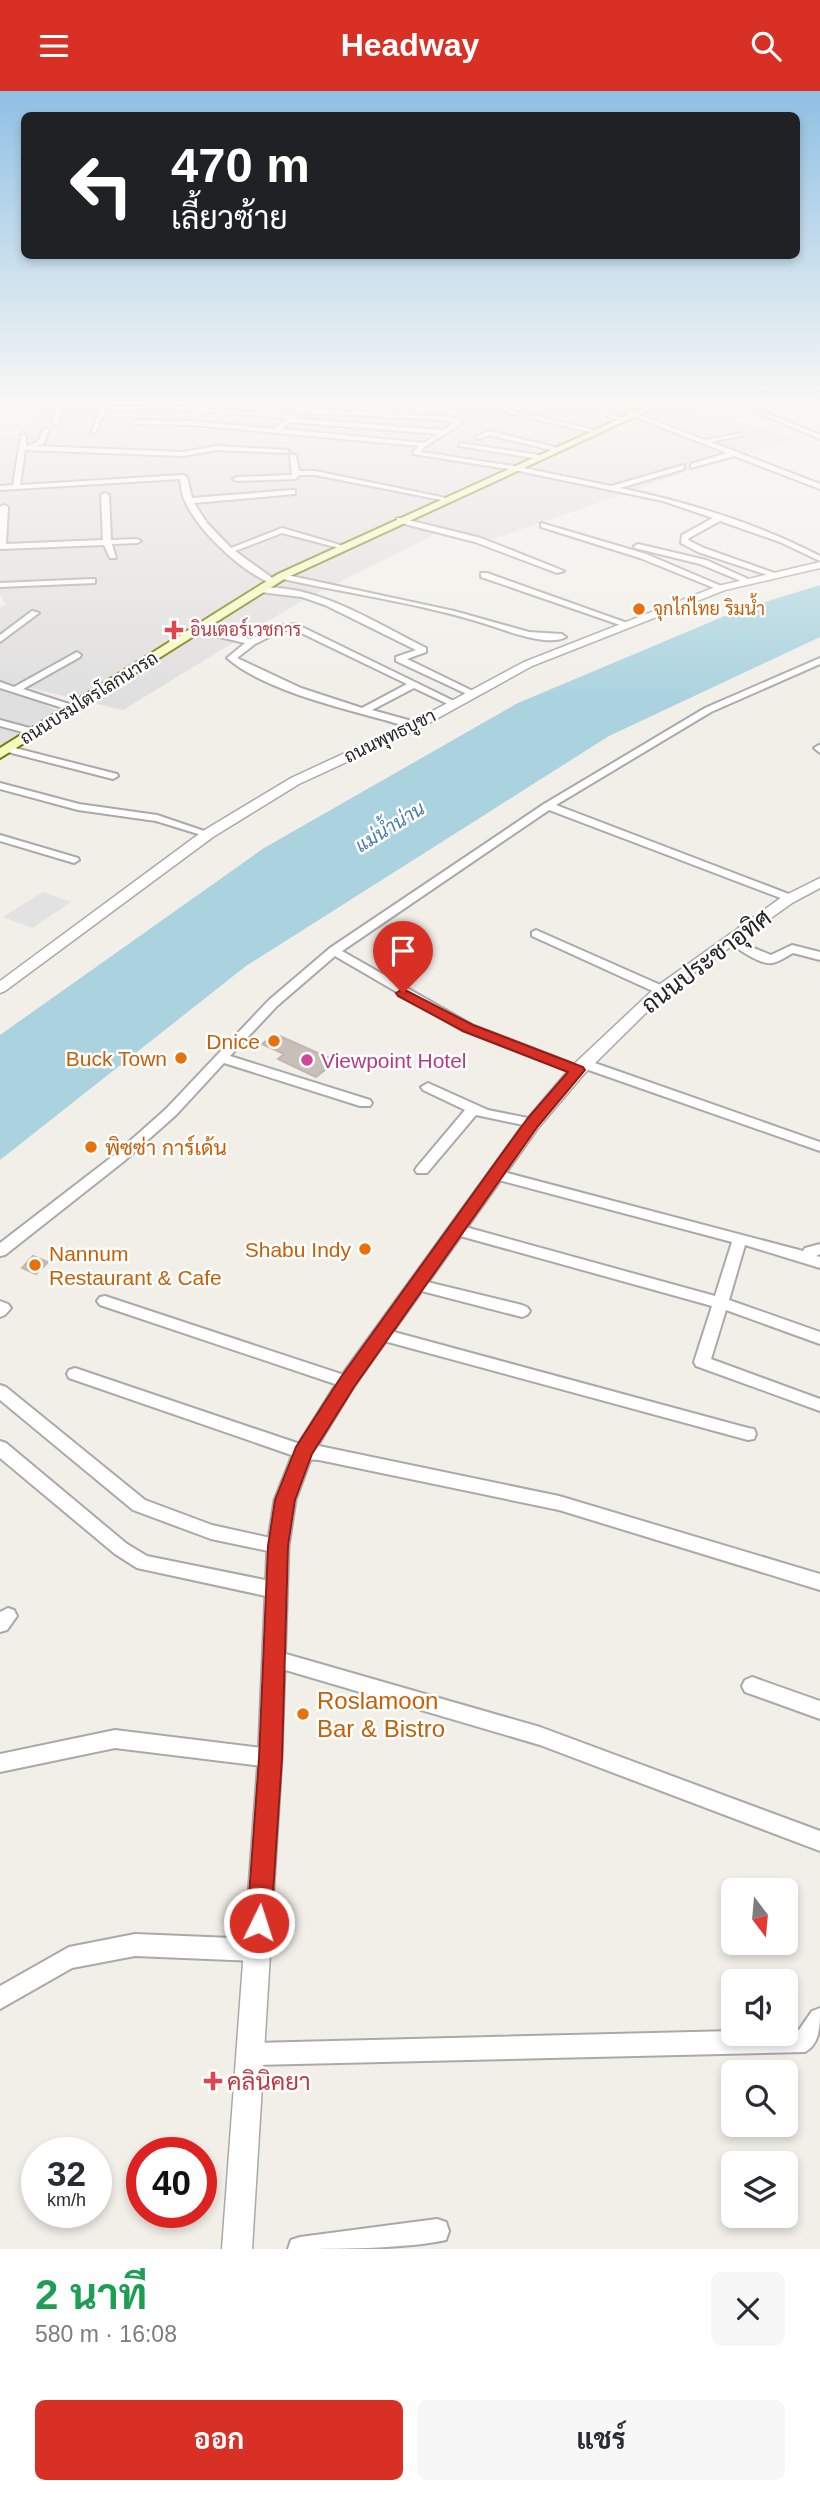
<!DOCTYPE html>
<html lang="th">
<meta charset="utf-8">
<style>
:root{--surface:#fff;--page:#f7f7f7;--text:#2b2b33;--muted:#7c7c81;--accent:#d93025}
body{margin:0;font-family:Arial,Sarabun,sans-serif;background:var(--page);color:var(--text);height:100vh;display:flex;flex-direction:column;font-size:26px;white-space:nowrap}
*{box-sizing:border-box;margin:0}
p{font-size:23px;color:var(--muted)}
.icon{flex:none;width:38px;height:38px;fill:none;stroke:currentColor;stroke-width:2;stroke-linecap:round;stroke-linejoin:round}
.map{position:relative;height:2158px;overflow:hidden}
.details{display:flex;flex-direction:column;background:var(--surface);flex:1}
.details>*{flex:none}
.hud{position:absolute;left:21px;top:21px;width:779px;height:147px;border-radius:10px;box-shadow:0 4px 10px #0003;background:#202124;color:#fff;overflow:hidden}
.needle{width:46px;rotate:164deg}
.buttons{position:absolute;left:721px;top:1787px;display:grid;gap:14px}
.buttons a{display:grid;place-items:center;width:77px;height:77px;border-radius:10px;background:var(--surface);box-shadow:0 4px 10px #0003;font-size:35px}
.speed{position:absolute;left:21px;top:2046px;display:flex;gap:14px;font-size:35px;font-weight:700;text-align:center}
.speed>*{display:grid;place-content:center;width:91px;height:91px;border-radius:50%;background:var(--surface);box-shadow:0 4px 10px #0003;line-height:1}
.speed small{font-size:18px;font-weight:400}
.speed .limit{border:10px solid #d22;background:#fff;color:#111}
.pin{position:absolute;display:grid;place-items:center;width:60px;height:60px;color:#fff;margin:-72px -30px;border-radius:50% 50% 50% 0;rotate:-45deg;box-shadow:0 0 7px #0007}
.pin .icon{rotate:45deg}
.me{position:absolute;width:77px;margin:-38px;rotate:4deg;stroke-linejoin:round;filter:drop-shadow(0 0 5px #0008)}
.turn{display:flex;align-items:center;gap:24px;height:147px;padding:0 35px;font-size:32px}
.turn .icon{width:91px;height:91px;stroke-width:2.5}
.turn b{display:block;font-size:49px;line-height:60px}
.round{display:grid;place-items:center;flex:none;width:74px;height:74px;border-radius:10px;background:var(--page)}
.summary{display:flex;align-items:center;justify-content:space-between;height:119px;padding:0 35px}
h1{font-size:42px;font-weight:700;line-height:52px;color:#1e9e55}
.button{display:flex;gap:14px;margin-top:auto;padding:14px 35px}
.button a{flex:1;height:80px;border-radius:10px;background:var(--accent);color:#fff;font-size:28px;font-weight:700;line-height:80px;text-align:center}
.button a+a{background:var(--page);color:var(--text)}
header{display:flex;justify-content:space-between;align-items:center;height:91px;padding:0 35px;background:var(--accent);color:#fff;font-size:32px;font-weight:700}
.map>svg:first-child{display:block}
</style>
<header><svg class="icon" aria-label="menu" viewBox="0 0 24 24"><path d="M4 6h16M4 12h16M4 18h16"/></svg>Headway<svg class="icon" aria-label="search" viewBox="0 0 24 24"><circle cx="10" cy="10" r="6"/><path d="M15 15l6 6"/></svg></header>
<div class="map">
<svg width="820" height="2158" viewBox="0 0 820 2158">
<rect width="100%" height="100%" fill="#f2efe9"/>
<g fill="#e0dfdf">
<polygon points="40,309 670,309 797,348 686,381 488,450 443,439 300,511 123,619 0,590 0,516 6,514 0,503 0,344 15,345 20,339 43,328 35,323"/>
<polygon points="0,594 64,622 0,663"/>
</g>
<polygon fill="#e2e2e2" points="43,801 71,811 32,837 3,826"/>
<polygon fill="#aad3df" points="820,494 820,546 609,645 246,875 0,1069 0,944 264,757 518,612 739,519"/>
<g fill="#c7bfb8" stroke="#c4b6ab" stroke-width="2">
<polygon points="275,943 336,970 316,986 278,968 284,963 262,953"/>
<polygon points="33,1165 48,1171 36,1183 22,1177"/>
</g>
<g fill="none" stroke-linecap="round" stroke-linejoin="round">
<defs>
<g id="minor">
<polygon points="60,309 66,309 58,329 61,333 58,335 51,330"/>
<polygon points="103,309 108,310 106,315 142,315 145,317 142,319 105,319 96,341 91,342"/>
<path d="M412 309H418L409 324 452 326 462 332 424 356 421 361 514 375 611 395 684 374V378L620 397C688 411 758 433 820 465V470L780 451 720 430 689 447 688 449 704 457 780 484 773 486 698 461 681 452 682 444 713 427 663 410 514 379 413 363V361L419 355 193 334 136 333 133 331 136 329 193 330 275 338 287 327 156 317 159 315 291 323 299 317 403 323ZM301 321 451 330 454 332 443 339 294 327ZM290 331 438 343 424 352 282 338Z"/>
<path d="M453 309C470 308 487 316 504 318 517 319 530 309 543 309L515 320 598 340 595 342Z"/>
<polygon points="560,309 568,309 625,328 620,329"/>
<polygon points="593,309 601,309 705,349 743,342 743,344 711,351 820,393 820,398 734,365 691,377 691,373 727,362"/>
<polygon points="727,309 735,309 820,344 820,348"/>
<path d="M46 337 49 339 44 352 36 355 182 361 217 355 289 359 287 362 217 359 183 365 25 359 20 394 183 384 187 386 192 407 292 399H295V403L194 412 207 432 231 457 282 437 347 456 343 458 282 442 235 460 275 489 276 491 272 493C241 480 198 440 185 410 182 405 181 395 180 388L0 399V395L13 394 21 344 26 345V355H27L38 351 43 339Z"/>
<polygon points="489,340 558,357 559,358 556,360 489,344 478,348 475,346"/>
<polygon points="461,352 539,364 543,366 539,368 459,355"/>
<polygon points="293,363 296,365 299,380 315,380 451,408 447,410 315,384 299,384 296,388 237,390 233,388 237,386 292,384 290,365"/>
<polygon points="105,402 109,404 111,449 137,448 141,450 137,452 112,453 116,467 110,467 104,454 0,458 0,416 4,414 8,416 6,453 103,449 101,404"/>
<polygon points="400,427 481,447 564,480 557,482 475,451 397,431 397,427"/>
<polygon points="541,432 646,463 726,497 719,499 640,467 541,436"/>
<polygon points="638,453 706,469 755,491 748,493 700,473 635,457 634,455"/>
<polygon points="481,482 487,482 630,533 623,535 481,486"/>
<path d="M282 483 454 520 529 541 562 543 566 546C549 556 507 540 489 534 421 512 349 503 279 487V483Z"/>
<polygon points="92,488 95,488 95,492 0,496 0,492"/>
<path d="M257 497C317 492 375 532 426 557V561L407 568 479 603 471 605 396 570V566L416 559 325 514 302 506 260 501H257Z"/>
<polygon points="32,520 39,522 0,551 0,544"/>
<path d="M296 533 460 613 452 615 414 597 372 619 419 632V636C406 637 390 630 377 627 333 615 261 597 227 567L245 552 194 540 198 537 251 548 278 535ZM283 539H295L407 593 362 617 301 597 237 567 255 553Z"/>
<polygon points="77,561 81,564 80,566 23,598 75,615 75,619 69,619 0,597 0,591 14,596"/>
<polygon points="820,567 820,573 711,621 556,714 794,805 794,809 786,809 549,719 342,860 472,934 579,975 579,970 589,970 820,1051 820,1060 583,977 583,982 573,982 464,940 335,865 277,915 230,965 370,1009 372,1012 370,1015 360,1015 224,972 176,1024 123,1071 5,1164 0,1165 0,1152 113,1065 166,1018 269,909 330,857 544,713 705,617"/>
<polygon points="0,629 37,639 39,641 34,644 0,635"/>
<polygon points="819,654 820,654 820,662 814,657"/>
<polygon points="7,655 117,683 118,685 113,688 4,660 2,658"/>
<polygon points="0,692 79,713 157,724 213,743 208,746 156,730 78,719 0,698"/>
<polygon points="0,744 78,767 79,769 74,772 0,750"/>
<polygon points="536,839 665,896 667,899 661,903 657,902 532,845 532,841"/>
<path d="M733 844 749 855 771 864 792 854 820 861V869L793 862C787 865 779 871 772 872 760 874 735 857 727 848Z"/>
<polygon points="428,992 488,1019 533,1028 540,1032 533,1036 476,1024 427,1082 417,1082 415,1079 417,1076 465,1019 423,999 421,996"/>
<polygon points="496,1079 803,1160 805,1157 820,1153 820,1163 816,1165 820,1166 820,1177 745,1154 729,1209 820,1241 820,1253 726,1219 711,1268 820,1308 820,1320 696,1275 694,1271 712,1215 453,1143 451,1139 458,1134 715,1205 732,1151 491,1087 489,1084 491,1081"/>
<polygon points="419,1189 522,1214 527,1216 530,1220 527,1224 522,1226 414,1198 411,1194 414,1190"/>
<polygon points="105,1205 353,1287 355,1291 353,1295 347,1297 100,1214 97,1210 100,1206"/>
<polygon points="0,1210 8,1213 11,1217 5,1224 0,1226"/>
<polygon points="383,1238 748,1337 754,1338 756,1343 754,1348 748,1349 377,1248 375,1244 377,1240"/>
<polygon points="75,1277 303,1354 319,1355 559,1405 820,1483 820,1499 559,1419 319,1369 303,1368 69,1287 67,1283 69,1279"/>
<polygon points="0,1294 6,1296 145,1409 212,1434 284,1450 287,1455 284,1460 278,1462 211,1448 133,1419 0,1309"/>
<polygon points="0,1350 6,1352 127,1453 147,1465 275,1491 281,1494 284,1499 281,1504 275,1507 137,1477 115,1463 0,1367"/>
<polygon points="8,1517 14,1519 17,1525 7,1539 0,1541 0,1521"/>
<polygon points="272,1559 540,1636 820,1740 820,1760 540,1654 265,1573 263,1567 265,1561"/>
<polygon points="752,1586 820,1610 820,1628 745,1601 742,1595 745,1589"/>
<polygon points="115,1639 270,1658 277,1661 280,1667 277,1673 270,1676 115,1657 0,1681 0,1663"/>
<polygon points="135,1843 257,1848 265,1851 268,1859 265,1867 257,1870 135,1865 72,1877 0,1918 0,1895 69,1856"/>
<path d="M820 1917C820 1935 820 1953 805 1961L250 1974 242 1971 239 1963 242 1955 250 1952 733 1940V1942H786V1939H799L812 1920Z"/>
<path d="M437 2128 446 2131 449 2140 446 2149C405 2158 332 2158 288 2158L291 2149 300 2146Z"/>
</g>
<g id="tertiary">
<polygon points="820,471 820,477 725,499 532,575 420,637 299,693 213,746 5,900 0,902 0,890 203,740 291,687 412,631 524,571 718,495"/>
<polygon points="820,787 820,797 792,812 666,902 584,983 539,1036 354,1296 313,1363 296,1409 289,1455 282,1667 252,2158 222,2158 258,1667 267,1455 274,1409 293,1361 340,1286 527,1028 572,975 656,896 782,806"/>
</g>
<polygon id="secondary" points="661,309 671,309 286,487 0,667 0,657 278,483"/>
</defs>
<use href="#minor" stroke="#a9a9a9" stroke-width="4"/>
<use href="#tertiary" stroke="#a9a9a9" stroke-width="3"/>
<use href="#secondary" stroke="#707d05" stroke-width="4"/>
<use href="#minor" fill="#fff" fill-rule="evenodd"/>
<use href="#tertiary" fill="#fff" fill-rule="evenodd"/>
<use href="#secondary" fill="#f7fabf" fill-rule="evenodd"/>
</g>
<linearGradient id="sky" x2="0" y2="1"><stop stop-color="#8fc0e4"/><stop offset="0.51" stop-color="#f9f8f5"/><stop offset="1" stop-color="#f9f8f5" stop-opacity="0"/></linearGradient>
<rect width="820" height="611" fill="url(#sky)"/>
<polygon fill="#d93025" stroke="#8d1f18" stroke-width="2" points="403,898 473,934 583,976 585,979 538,1035 354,1296 312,1363 295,1409 288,1455 282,1667 271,1832 268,1841 259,1844 251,1841 247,1832 259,1667 268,1455 275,1409 296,1356 341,1286 527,1028 568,981 463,940 398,905 396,902"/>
<g fill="#e8710a" stroke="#fff" stroke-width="2.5">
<circle cx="639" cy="518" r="7"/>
<circle cx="274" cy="950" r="7"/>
<circle cx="181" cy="967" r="7"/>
<circle cx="91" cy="1056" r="7"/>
<circle cx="365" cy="1158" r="7"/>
<circle cx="35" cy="1174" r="7"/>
<circle cx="303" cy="1623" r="7"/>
</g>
<g fill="#e0444e" stroke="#fff" stroke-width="2.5">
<path d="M170.5 528.5h7v7h7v7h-7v7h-7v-7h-7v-7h7z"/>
<path d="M209.5 1979.5h7v7h7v7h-7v7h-7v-7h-7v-7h7z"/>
</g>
<circle fill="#d1479c" stroke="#fff" stroke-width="2.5" cx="307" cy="969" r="7"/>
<g text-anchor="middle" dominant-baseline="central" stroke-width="5" stroke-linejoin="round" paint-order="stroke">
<g font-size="18" fill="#c56008" stroke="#fff" text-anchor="start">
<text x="653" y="518">จุกไก่ไทย ริมน้ำ</text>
</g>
<g font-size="18" fill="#be3a42" stroke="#fff" text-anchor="start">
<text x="190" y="539">อินเตอร์เวชการ</text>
</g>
<g font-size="18" fill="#222" stroke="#fff">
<text transform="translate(89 607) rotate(-32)">ถนนบรมไตรโลกนารถ</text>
<text transform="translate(390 645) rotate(-26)">ถนนพุทธบูชา</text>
</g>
<g font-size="19" font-style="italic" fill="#4a7aab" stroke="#fff">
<text transform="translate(390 736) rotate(-32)">แม่น้ำน่าน</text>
</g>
<g font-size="21" fill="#c56008" stroke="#fff" text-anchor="end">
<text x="260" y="950">Dnice</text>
<text x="167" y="967">Buck Town</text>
<text x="105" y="1056" text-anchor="start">พิซซ่า การ์เด้น</text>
<text x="351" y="1158">Shabu Indy</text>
<text x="49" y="1162" text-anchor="start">Nannum<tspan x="49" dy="24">Restaurant &amp; Cafe</tspan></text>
</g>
<g font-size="21" fill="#b23c85" stroke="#fff" text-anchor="start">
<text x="321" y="969">Viewpoint Hotel</text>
</g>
<g font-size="24" fill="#222" stroke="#fff">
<text transform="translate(706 870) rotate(-37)">ถนนประชาอุทิศ</text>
</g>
<g font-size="24" fill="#c56008" stroke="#fff" text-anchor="start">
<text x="317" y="1609">Roslamoon<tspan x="317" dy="28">Bar &amp; Bistro</tspan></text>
</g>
<g font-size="24" fill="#be3a42" stroke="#fff" text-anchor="start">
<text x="227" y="1990">คลินิคยา</text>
</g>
</g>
</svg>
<div class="buttons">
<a><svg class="needle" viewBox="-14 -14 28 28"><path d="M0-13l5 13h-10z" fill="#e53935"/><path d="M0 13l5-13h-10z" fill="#7c7c81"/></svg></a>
<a><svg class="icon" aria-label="sound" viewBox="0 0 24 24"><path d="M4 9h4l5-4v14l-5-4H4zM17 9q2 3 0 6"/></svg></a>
<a><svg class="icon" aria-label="search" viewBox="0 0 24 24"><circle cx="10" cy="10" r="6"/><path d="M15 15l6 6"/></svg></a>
<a><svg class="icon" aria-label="layers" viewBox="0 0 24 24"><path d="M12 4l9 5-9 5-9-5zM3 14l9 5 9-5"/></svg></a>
</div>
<div class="speed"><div>32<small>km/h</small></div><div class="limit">40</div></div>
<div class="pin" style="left:403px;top:902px;background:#d93025"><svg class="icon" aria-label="arrive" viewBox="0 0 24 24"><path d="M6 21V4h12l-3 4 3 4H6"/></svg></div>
<svg class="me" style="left:259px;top:1832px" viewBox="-20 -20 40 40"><circle r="17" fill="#d93025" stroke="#fff" stroke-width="3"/><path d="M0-11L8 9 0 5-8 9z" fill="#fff"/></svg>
<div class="hud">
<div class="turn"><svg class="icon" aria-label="left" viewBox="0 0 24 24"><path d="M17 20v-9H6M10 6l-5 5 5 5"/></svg><div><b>470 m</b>เลี้ยวซ้าย</div></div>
</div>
</div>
<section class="details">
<div class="summary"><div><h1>2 นาที</h1><p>580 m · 16:08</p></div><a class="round"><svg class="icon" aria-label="close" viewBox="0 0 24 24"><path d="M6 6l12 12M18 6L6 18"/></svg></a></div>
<div class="button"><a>ออก</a><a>แชร์</a></div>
</section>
